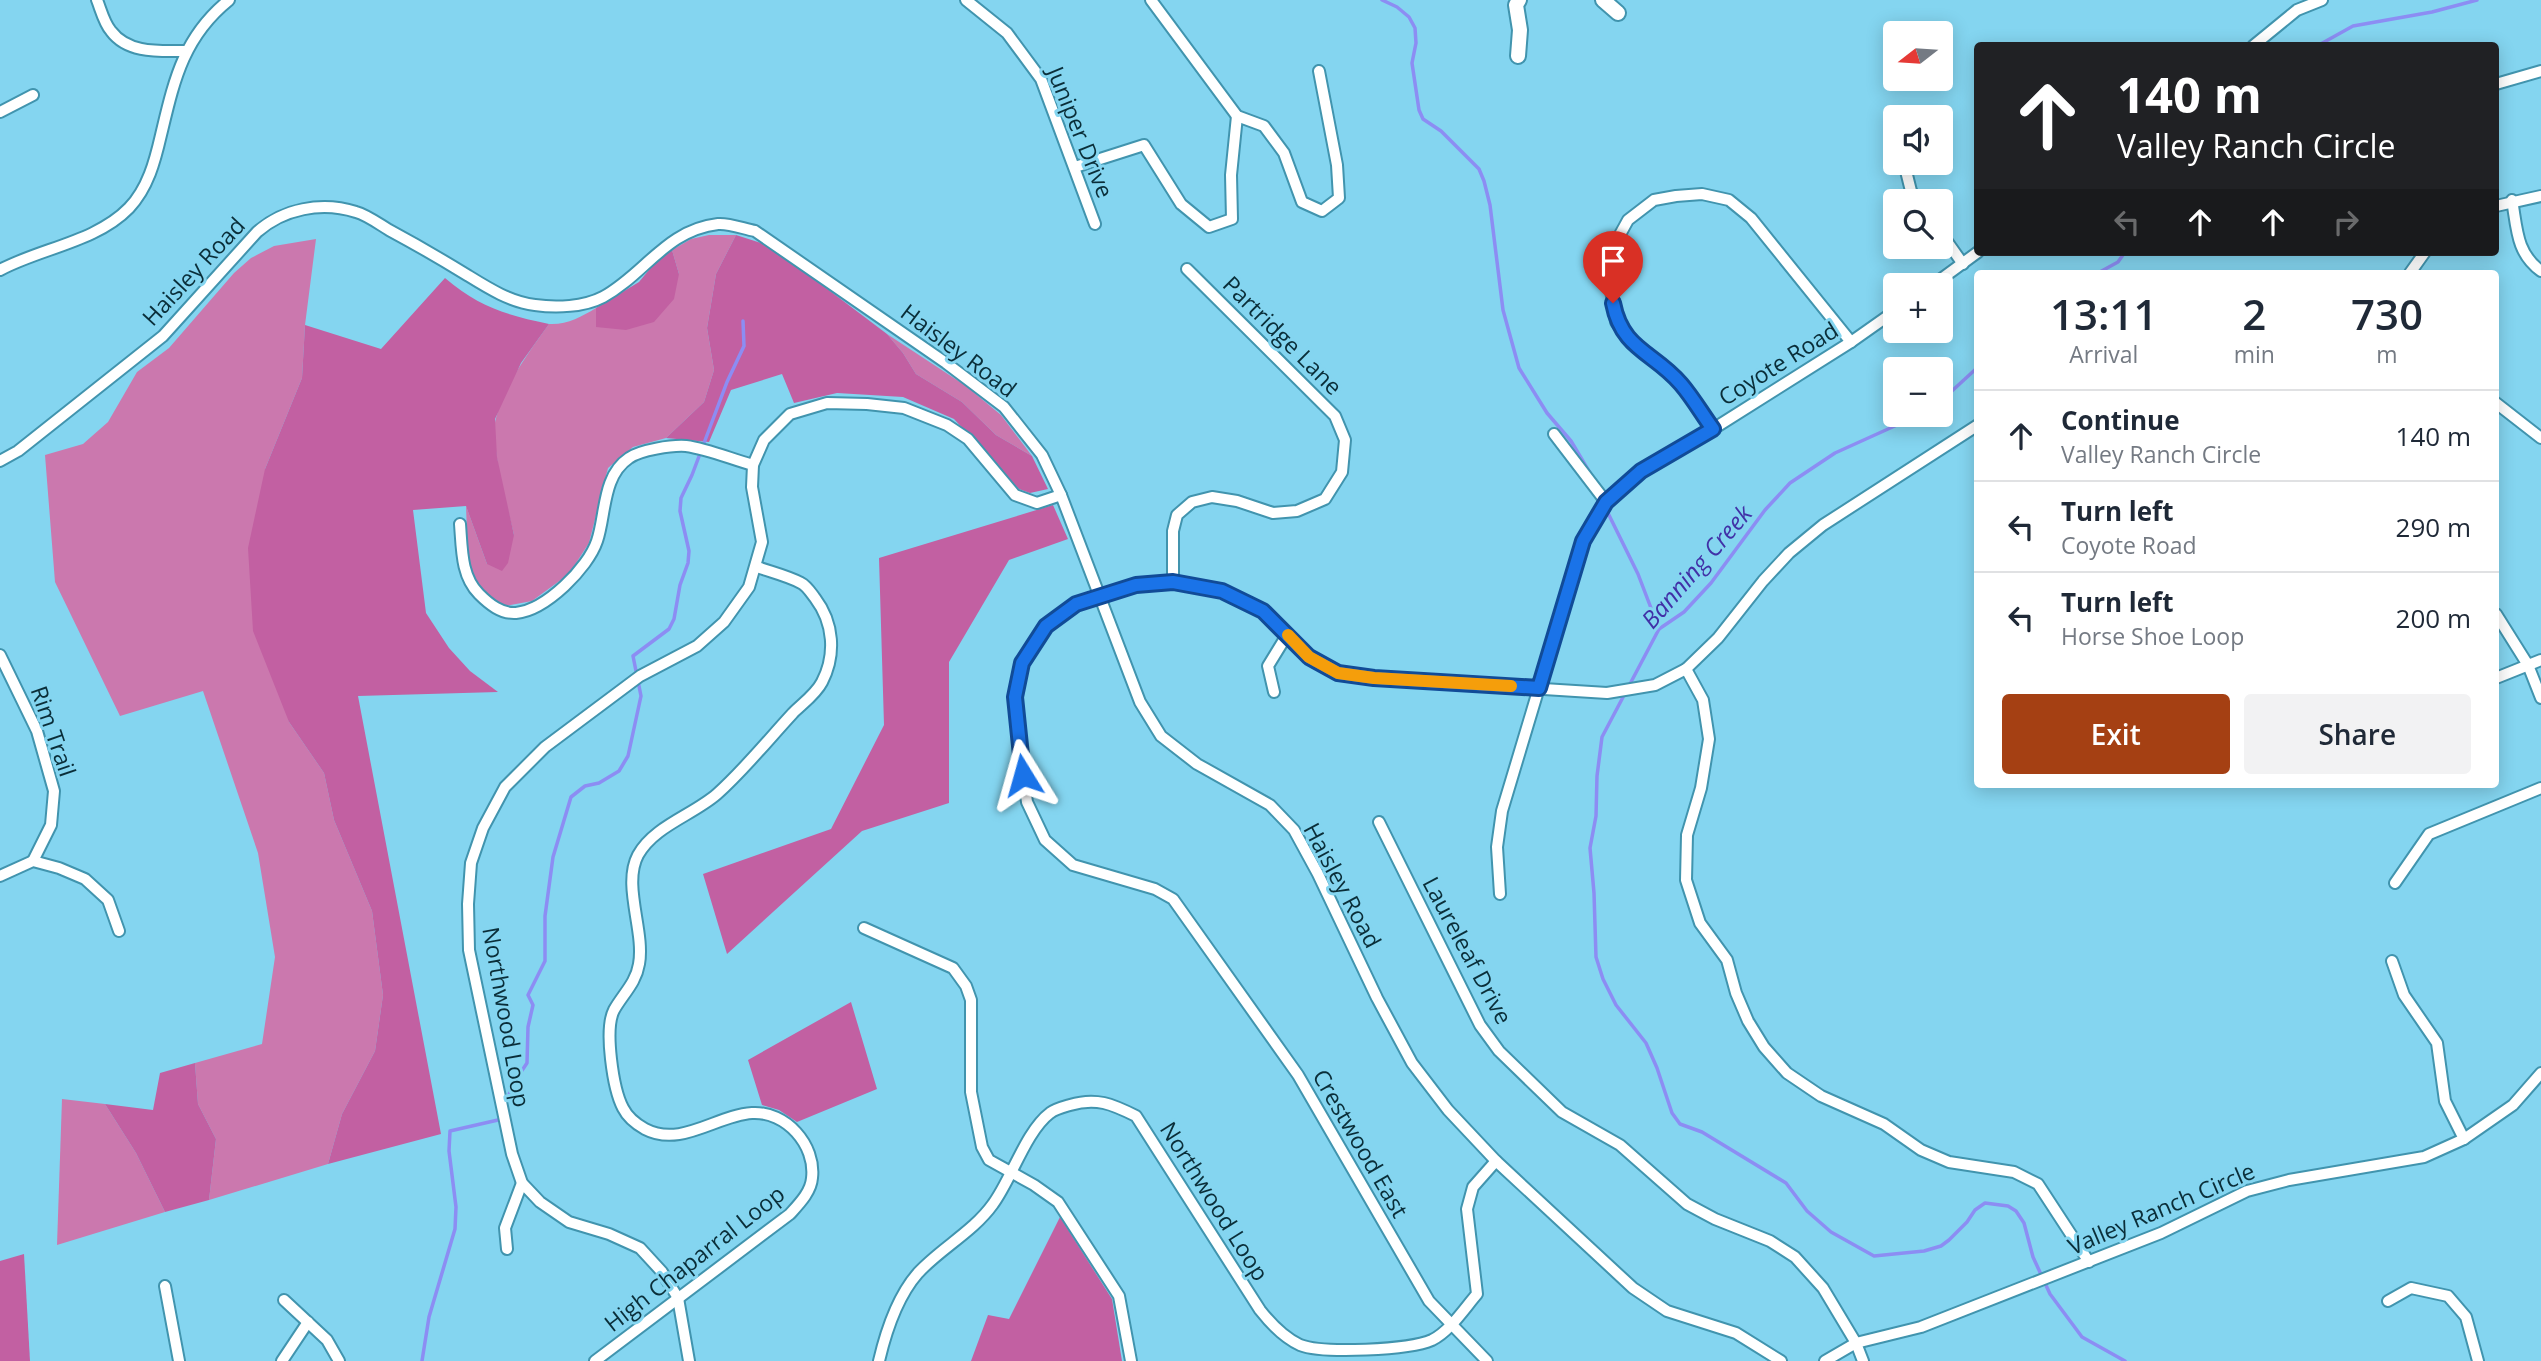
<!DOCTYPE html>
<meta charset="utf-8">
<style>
:root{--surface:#fff;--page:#f2f2f3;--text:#1f2937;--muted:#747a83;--line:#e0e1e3;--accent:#a54013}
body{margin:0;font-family:"Open Sans",sans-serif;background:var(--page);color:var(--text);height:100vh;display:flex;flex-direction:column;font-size:26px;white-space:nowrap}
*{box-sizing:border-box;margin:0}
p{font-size:23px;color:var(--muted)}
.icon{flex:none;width:38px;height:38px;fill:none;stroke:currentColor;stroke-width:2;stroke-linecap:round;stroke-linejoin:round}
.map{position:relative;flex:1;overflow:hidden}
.panel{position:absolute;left:1974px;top:270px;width:525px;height:518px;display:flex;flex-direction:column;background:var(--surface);border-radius:7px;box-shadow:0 4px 18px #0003}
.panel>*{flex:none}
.hud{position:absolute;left:1974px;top:42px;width:525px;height:214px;border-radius:7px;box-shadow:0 4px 18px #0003;background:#202124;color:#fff;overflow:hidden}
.needle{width:46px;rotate:253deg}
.controls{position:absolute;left:1883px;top:21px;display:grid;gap:14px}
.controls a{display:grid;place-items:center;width:70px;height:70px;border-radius:7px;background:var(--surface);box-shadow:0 4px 18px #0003;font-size:35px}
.pin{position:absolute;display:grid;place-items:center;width:60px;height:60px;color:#fff;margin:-72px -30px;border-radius:50% 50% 50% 0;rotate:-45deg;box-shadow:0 0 7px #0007}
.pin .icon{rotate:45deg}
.me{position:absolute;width:77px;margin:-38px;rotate:352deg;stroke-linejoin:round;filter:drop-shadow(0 0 5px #0008)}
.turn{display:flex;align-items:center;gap:24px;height:147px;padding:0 28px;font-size:32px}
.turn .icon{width:91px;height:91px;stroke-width:2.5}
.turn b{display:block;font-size:49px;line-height:60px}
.lanes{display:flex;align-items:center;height:66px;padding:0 28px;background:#0003;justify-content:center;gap:35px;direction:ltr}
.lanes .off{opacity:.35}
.eta{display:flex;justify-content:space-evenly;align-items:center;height:119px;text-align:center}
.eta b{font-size:42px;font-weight:600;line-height:49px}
.primary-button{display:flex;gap:14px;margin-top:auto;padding:14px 28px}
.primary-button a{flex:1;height:80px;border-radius:7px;background:var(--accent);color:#fff;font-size:28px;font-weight:600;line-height:80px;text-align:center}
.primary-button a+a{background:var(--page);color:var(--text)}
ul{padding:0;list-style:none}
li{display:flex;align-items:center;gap:21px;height:91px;padding:0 28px;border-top:2px solid var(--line)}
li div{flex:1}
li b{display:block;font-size:26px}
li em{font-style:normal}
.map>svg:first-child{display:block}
</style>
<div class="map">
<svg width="2541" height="1361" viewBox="0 0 2541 1361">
<rect width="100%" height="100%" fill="#84d5f0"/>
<g fill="#cb78ae">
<path d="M709 235H736L716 274 707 328 714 370 704 402 666 438 633 447 608 468 589 543 569 574 532 601 506 606 491 601 477 584 468 560 466 506 487 564 514 535C508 509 489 441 496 418 505 384 529 352 549 324 567 325 581 317 596 308V327L679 274 672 250 691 239Z"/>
<polygon points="316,239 305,325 302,378 265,469 289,722 324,773 334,820 372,911 383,995 375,1051 342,1114 328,1164 209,1200 216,1139 198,1104 195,1063 262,1044 275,957 258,853 203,691 120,716 55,582 45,455 83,444 108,422 137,372 169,348 234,273 251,258 274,246"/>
<polygon points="887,334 966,386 1001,415 1032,456 996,435 962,402 916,374 903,353"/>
<polygon points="62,1099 105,1104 136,1153 165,1212 57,1245"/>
</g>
<g fill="#c260a2">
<polygon points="736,235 761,243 793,263 887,334 903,353 916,374 962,402 996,435 1032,456 1048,489 1030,493 1019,489 954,419 903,397 837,393 794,403 782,374 731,390 709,442 666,438 704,402 714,370 707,328 716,274"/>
<polygon points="672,250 679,274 674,299 654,322 626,330 596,327 596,308 639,282 658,259"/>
<path d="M445 278C479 307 506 315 549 324L521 363 495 419 497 457 514 535 508 563 502 571 487 564 466 506 413 510 426 613 449 648 470 671 498 692 358 696 441 1134 328 1164 342 1114 375 1051 383 995 372 911 334 820 324 773 289 722 253 631 248 548 265 469 302 378 305 325 381 349Z"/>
<polygon points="1053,505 1068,539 1009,560 949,662 949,803 862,831 727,954 703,874 831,829 884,725 879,558"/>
<polygon points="851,1002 877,1089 797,1122 779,1110 762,1105 748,1060"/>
<polygon points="195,1063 198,1104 216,1139 209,1200 165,1212 136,1153 105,1104 153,1110 160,1073"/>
<polygon points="1060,1217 1112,1299 1122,1361 971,1361 988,1315 1009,1319"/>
<polygon points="24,1254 30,1361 0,1361 0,1261"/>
</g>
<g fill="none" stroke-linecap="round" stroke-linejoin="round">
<g stroke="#8c8df3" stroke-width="3.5">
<polyline points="1382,0 1397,7 1409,17 1415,28 1416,43 1412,63 1419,110 1423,119 1441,131 1479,169 1484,181 1490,205 1503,310 1519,368 1547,413 1571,441 1590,473"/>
<polyline points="2317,46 2353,26 2432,12 2477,0"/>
<polyline points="2098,273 2118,262 2125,252"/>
<polyline points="1941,401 1978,367"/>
<polyline points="1919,415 1835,453 1790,483 1765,510 1711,583 1684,612 1659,629 1602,737 1597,776 1596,816 1590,848 1594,893 1596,957 1603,979 1616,1005 1646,1043 1657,1068 1672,1113 1680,1124 1702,1132 1786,1183 1807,1211 1831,1232 1874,1256 1924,1251 1941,1246 1949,1240 1967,1222 1975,1210 1985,1203 2008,1206 2016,1211 2024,1223 2033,1257 2050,1294 2082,1337 2125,1361"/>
<polyline points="1606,509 1638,574 1659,629"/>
<polyline points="508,1100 511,1087 527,1063 528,1027 533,1005 528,995 545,961 545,916 553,857 571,797 585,786 599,783 619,771 628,756 641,696 633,656 669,629 674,619 680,585 688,563 689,551 680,511 681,498 692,475 727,382 744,346 743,321"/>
<polyline points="422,1361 429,1317 455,1229 456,1207 449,1151 450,1131 498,1120"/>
</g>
<defs>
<g id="minor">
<path d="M97 0C101 10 104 23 111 31 128 54 160 51 185 51"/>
<polyline points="966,0 1007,33 1041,79 1095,224"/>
<polyline points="1151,0 1237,116 1264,126 1284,153 1302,202 1322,211 1339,198 1337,165 1319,71"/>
<polyline points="2253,46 2297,10 2322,0"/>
<polyline points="2496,84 2541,71"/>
<polyline points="0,112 33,95"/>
<polyline points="1904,163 1911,191 1918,201"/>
<polyline points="1075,167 1144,145 1181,204 1209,227 1232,219 1231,175 1237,116"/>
<path d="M2512 200C2517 228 2516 253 2541 271"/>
<polyline points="2496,206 2541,196"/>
<polyline points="1941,233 1963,264"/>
<path d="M0 270C41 248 96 242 129 208 148 188 155 161 161 135 174 81 183 37 229 0"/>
<polyline points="2410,273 2425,252"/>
<polyline points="1933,285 1978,252"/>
<polyline points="2496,403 2541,438"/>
<polyline points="1713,429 1681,383 1655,360 1632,344 1616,322 1610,284 1611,251 1628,220 1654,200 1676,196 1702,194 1729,200 1751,218 1851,342"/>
<polyline points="1554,434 1606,502"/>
<path d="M0 461 18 451 163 336 257 232C283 209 321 201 356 212 367 215 379 224 389 230 415 244 441 259 467 275 488 288 510 302 535 305 556 308 584 307 603 297 645 274 666 230 718 224 729 223 744 229 755 231L946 363 1004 407 1042 455 1061 495 1140 702 1161 736 1197 764 1270 805 1294 830 1318 874 1377 998 1412 1063 1448 1110 1496 1161 1633 1288 1667 1311 1736 1333 1781 1361"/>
<path d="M460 524C462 549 461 576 479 594 489 604 501 614 516 613 546 610 588 568 597 541 606 515 602 476 629 458 640 450 672 445 686 446 708 449 731 459 753 465"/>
<polyline points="1173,582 1173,531 1177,515 1192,502 1212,497 1237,501 1273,513 1297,511 1325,499 1342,472 1345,440 1335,416 1187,269"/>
<polyline points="2496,614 2528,665 2541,698"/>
<polyline points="0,655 37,731 54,791 51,825 33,861"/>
<polyline points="1686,669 1703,700 1709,739 1701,788 1687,835 1686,880 1700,923 1727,960 1736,993 1748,1021 1764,1047 1787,1073 1821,1096 1884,1124 1921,1150 1949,1162 2014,1172 2038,1184 2089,1262"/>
<polyline points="2496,678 2541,660"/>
<polyline points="1274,692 1268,666 1287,635"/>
<polyline points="1379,822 1480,1025 1499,1051 1562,1112 1620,1145 1687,1204 1715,1219 1770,1241 1795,1257 1823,1288 1856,1343 1863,1361"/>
<polyline points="0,876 33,861 59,868 85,879 108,900 119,931"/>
<polyline points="2395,883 2429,834 2541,788"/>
<polyline points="1500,894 1497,847 1502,811 1583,541 1606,502 1641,471 1713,429 1851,342 1895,311"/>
<polyline points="864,928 953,968 966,986 971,1000 971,1092 982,1147 989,1160 1034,1185 1058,1202 1119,1296 1131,1361"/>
<polyline points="2392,961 2404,995 2437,1043 2445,1101 2464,1139"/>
<polyline points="507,1249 505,1228 522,1183"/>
<polyline points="165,1286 179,1361"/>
<polyline points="284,1300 327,1340 339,1361"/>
<polyline points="2388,1301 2411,1288 2448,1296 2466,1317 2478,1361"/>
<polyline points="282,1361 308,1322"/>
<path d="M595 1361 790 1214C799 1204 811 1192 812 1178 816 1145 786 1111 752 1113 717 1115 681 1148 645 1129 636 1124 628 1118 623 1108 613 1089 604 1029 614 1010 623 994 636 983 639 964 645 931 622 885 638 855 654 826 693 815 717 794 744 770 768 740 793 713 802 704 816 694 822 682 836 655 834 623 815 598 811 593 807 586 801 583 788 576 771 572 757 567"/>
<polyline points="689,1361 678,1298 662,1272 640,1248 609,1234 569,1222 540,1202 522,1183 512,1154 469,950 468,904 471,863 483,828 505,787 545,747 640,676 697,646 724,622 749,587 762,542 752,487 753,465 764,440 790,414 827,403 867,404 904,408 947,425 968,439 1015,495 1037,503 1061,495"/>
<path d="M879 1361C886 1331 897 1297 918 1273 941 1248 973 1232 993 1204 1011 1180 1026 1131 1050 1113 1055 1109 1063 1107 1070 1105 1096 1097 1112 1104 1136 1116L1260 1310C1271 1324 1283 1337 1300 1345 1323 1354 1409 1350 1432 1340 1450 1331 1464 1309 1477 1294L1467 1209 1473 1187 1496 1161"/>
<polyline points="1487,1361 1429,1301 1298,1075 1173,899 1155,889 1073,865 1045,840 1027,802 1019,747 1015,697 1022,663 1046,626 1076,604 1100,595 1136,585 1173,582 1222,591 1263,611 1309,657 1338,673 1374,678 1607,693 1655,685 1686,669 1718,638 1763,581 1789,553 1823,525 1978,425"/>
<polyline points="1825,1361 1856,1343 1921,1327 2161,1233 2247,1191 2289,1180 2424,1157 2464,1139 2513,1105 2541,1073"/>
</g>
<g id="major">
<polyline points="1603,0 1618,13"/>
<polyline points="1518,56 1520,30 1516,5 1519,0"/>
</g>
</defs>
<use href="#minor" stroke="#4194ae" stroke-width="14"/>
<use href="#major" stroke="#4194ae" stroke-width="18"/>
<use href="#minor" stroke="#fff" stroke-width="10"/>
<use href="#major" stroke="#fff" stroke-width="14"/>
</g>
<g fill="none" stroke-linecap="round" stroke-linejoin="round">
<defs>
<path id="route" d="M1023 775 1015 697 1022 663 1046 626 1076 604 1136 585 1173 582 1222 591 1263 611 1309 657 1338 673 1374 678 1539 688 1583 541 1606 502 1641 471 1713 429C1702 414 1693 398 1681 384 1654 352 1622 350 1613 303"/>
</defs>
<use href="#route" stroke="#114b97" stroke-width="18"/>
<use href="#route" stroke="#1a73e8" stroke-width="12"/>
<polyline stroke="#f59e0b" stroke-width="12" points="1288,635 1309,657 1338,673 1374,678 1511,686"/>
</g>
<g text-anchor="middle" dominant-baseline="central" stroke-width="6" stroke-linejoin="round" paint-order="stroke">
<g font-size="23" fill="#0a2e39" stroke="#84d5f0">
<text transform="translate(1081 132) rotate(68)">Juniper Drive</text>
<text transform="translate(193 271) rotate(-47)">Haisley Road</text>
<text transform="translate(1283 335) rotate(45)">Partridge Lane</text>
<text transform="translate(959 350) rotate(37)">Haisley Road</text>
<text transform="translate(1778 363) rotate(-32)">Coyote Road</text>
<text transform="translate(54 731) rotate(71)">Rim Trail</text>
<text transform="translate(1343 885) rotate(62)">Haisley Road</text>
<text transform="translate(1468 950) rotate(62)">Laureleaf Drive</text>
<text transform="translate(507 1017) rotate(80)">Northwood Loop</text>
<text transform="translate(1361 1143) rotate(60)">Crestwood East</text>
<text transform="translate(1215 1201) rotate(58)">Northwood Loop</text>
<text transform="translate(2161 1208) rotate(-23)">Valley Ranch Circle</text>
<text transform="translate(694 1258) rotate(-38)">High Chaparral Loop</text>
</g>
<g font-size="24" font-style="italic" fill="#4131a7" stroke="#84d5f0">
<text transform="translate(1696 566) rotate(-49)">Banning Creek</text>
</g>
</g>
</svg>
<div class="controls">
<a><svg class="needle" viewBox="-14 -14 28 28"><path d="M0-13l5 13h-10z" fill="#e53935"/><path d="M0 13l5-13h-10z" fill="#747a83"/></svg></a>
<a><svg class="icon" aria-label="sound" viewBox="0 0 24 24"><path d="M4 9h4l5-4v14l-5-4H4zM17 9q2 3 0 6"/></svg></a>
<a><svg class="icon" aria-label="search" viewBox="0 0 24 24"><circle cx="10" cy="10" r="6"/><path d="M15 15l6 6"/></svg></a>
<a>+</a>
<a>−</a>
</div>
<div class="pin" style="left:1613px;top:303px;background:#d93025"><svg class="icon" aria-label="arrive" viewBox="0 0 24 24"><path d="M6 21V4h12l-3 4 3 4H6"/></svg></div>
<svg class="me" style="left:1023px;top:775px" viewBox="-20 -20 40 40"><path d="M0-17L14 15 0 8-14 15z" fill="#1a73e8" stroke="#fff" stroke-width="4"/></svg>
<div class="hud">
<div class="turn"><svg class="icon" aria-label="ahead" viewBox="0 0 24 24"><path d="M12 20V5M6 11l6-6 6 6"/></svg><div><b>140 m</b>Valley Ranch Circle</div></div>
<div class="lanes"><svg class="icon off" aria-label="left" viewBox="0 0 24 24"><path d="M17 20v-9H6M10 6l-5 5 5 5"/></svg><svg class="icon" aria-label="ahead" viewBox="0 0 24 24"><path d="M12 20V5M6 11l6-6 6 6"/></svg><svg class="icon" aria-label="ahead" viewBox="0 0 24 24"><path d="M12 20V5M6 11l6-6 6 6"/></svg><svg class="icon off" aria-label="right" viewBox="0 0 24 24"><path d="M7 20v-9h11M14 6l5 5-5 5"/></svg></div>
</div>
<section class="panel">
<div class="eta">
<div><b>13:11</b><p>Arrival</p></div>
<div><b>2</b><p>min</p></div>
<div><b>730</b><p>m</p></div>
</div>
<ul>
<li><svg class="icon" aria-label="ahead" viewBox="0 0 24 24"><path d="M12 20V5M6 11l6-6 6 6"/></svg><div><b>Continue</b><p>Valley Ranch Circle</p></div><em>140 m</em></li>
<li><svg class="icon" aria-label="left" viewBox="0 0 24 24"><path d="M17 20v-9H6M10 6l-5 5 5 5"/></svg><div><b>Turn left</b><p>Coyote Road</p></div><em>290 m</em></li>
<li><svg class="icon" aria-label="left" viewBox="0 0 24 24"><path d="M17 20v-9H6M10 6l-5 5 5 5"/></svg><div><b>Turn left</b><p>Horse Shoe Loop</p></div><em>200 m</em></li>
</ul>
<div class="primary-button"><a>Exit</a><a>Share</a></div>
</section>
</div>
